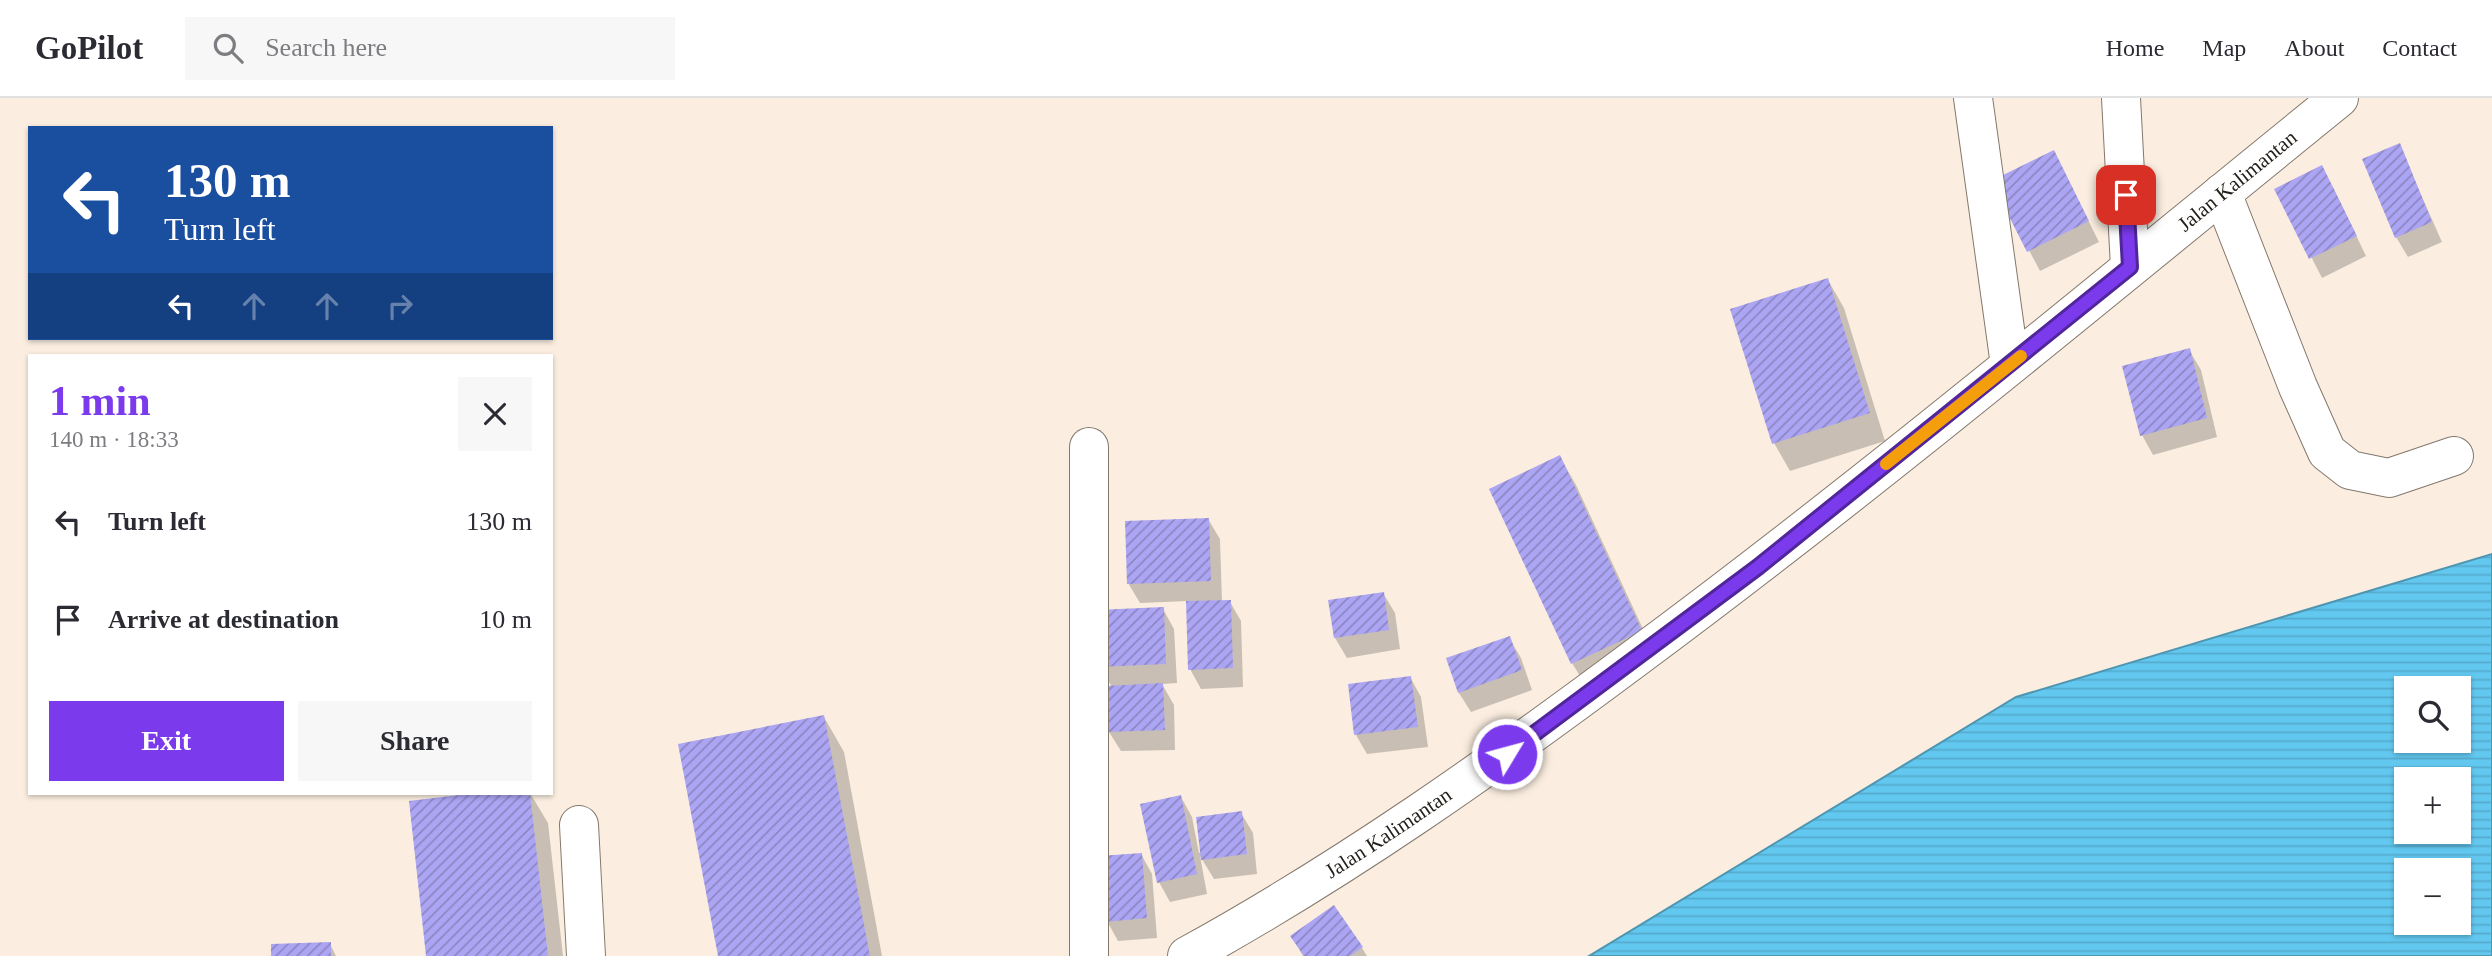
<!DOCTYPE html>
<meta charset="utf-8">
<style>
:root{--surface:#fff;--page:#f7f7f7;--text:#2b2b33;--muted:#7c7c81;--line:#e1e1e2;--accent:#7c3aed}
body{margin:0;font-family:"Times New Roman",serif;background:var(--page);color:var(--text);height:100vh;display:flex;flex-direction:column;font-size:26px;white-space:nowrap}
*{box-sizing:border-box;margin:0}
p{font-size:23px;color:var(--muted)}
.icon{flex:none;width:38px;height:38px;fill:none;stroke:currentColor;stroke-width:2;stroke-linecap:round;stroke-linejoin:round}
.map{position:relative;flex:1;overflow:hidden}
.panel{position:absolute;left:28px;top:256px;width:525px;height:441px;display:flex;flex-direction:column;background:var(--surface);border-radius:0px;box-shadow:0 2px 5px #0004}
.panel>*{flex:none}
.banner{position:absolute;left:28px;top:28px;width:525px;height:214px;border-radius:0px;box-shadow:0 2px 5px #0004;background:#1a4fa0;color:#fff;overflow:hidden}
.controls{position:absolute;left:2394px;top:578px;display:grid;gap:14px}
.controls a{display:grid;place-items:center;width:77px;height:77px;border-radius:0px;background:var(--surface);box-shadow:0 2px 5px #0004;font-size:35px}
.pin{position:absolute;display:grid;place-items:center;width:60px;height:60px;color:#fff;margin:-30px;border-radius:14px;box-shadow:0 4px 10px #0006}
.me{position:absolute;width:77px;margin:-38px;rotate:53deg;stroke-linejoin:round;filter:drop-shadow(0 0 5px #0008)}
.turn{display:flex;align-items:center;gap:24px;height:147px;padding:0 21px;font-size:32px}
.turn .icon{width:91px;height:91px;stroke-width:2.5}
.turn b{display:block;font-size:49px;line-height:60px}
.lanes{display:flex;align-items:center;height:66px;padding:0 21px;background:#0003;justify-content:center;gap:35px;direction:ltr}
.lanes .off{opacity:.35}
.round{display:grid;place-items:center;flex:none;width:74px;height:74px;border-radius:0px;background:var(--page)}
.summary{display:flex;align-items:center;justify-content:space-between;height:119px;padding:0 21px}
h1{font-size:42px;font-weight:700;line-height:52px;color:var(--accent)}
.cta{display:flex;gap:14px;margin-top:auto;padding:14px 21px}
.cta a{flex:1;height:80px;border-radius:0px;background:var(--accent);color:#fff;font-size:28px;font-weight:700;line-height:80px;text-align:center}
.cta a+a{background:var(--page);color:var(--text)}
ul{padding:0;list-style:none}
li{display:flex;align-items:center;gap:21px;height:98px;padding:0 21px}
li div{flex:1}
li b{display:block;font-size:26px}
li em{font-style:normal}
header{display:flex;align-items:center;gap:42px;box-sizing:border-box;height:98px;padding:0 35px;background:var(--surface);border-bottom:2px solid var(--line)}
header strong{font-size:33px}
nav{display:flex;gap:38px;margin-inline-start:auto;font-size:24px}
.search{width:490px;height:63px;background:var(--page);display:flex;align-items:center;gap:18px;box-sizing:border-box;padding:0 24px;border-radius:0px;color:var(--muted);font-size:26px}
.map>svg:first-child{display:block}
</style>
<header>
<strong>GoPilot</strong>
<div class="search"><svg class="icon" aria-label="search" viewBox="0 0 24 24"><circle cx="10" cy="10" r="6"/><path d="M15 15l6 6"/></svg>Search here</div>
<nav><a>Home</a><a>Map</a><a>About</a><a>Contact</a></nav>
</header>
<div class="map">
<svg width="2492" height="858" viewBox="0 0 2492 858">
<defs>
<pattern id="water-rules" width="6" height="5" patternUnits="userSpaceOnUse" patternTransform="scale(1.75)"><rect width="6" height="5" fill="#62c8f0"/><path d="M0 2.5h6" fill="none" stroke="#55abcd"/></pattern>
<pattern id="building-hatch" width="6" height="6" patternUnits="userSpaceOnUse" patternTransform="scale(1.75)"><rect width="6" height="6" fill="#aca5f3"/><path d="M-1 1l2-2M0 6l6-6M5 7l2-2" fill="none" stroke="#8c86c4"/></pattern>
</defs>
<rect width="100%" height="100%" fill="#fbeee0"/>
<path fill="url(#water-rules)" stroke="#4f95b0" stroke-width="2" fill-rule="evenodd" d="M2492 456V858H1589L2016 599ZM2406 590H2459V642H2406ZM2406 681H2459V733H2406ZM2406 772H2459V824H2406Z"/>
<g fill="#0003">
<polygon points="2399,47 2442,144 2408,159 2396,139"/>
<polygon points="2064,74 2099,144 2040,173 1993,84"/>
<polygon points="2333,89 2366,158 2322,180 2277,92"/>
<polygon points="1828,182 1844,210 1885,343 1790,373 1774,345"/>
<polygon points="2189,252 2201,272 2217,339 2153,357 2142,337"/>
<polygon points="1560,359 1576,387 1657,561 1589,593 1572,565 1492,391"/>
<polygon points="1208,421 1220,441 1222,504 1230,504 1241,523 1243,589 1201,591 1190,571 1188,503 1140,505 1128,485"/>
<polygon points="1383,495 1395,515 1400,551 1347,560 1335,540"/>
<polygon points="1163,511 1174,531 1177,585 1162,586 1174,607 1175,652 1121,653 1109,634 1112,589 1100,569"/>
<polygon points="1509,540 1521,560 1532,592 1471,614 1459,595 1448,561"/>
<polygon points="1410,579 1421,599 1428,649 1367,656 1356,637"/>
<polygon points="824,619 844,654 882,858 720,858 680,648"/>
<polygon points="491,695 530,695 548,725 563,858 428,858 410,704"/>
<polygon points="1181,699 1192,719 1199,755 1241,715 1253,735 1257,776 1214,781 1200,758 1207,796 1170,804 1159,784"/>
<polygon points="1141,756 1152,776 1157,840 1118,843 1107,823"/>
<polygon points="1292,839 1362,850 1367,858 1303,858"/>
<polygon points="330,846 336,858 273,858 273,848"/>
</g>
<g fill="url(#building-hatch)">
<polygon points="2400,45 2432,124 2395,140 2362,61"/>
<polygon points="2054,52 2089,123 2027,154 1991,83"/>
<polygon points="2322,67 2357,138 2309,161 2274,91"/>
<polygon points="1828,180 1870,315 1772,346 1730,211"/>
<polygon points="2190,250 2207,320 2140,338 2122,268"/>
<polygon points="1560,357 1642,533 1571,566 1489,391"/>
<polygon points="1209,420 1211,483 1127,486 1125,423"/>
<polygon points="1384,494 1389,532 1334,540 1328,502"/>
<polygon points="1231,502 1233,570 1188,572 1186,503"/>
<polygon points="1164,509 1166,566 1098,569 1096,512"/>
<polygon points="1510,538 1522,572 1458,595 1446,560"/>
<polygon points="1411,578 1418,629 1354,637 1348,586"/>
<polygon points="1163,585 1165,632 1108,634 1106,588"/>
<polygon points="824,617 870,858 718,858 678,646"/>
<polygon points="476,695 530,695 548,858 426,858 409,703"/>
<polygon points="1181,697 1197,776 1157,785 1140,706"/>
<polygon points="1242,713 1247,756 1201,762 1196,719"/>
<polygon points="1142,755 1147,820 1105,824 1099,758"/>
<polygon points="1334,807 1363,849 1350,858 1304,858 1290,838"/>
<polygon points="331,844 331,858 271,858 271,846"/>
</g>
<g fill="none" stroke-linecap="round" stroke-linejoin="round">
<defs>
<g id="minor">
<polyline points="1973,0 2010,267"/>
<polyline points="2121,0 2130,169"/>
<polyline points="2222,95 2298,289 2327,354 2350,372 2389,380 2454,358"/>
<polyline points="579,727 586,858"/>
<polyline points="1089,858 1089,349"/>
<path id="s1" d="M1187 858C1347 770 1492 667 1638 558 1878 380 2107 188 2339 0"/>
</g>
</defs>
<use href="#minor" stroke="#84786c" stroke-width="40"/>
<use href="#minor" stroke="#fff" stroke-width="38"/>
</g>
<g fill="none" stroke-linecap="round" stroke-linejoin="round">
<defs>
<polyline id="route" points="1507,656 1758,469 2130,169 2126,97"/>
</defs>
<use href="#route" stroke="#51269a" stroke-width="18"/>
<use href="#route" stroke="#7c3aed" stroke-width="12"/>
<polyline stroke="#f59e0b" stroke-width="12" points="1886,366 2021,258"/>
</g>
<g text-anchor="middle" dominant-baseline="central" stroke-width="6" stroke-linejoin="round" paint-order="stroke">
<g font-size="21" fill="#221e19" stroke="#fdfdfd">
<text stroke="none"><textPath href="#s1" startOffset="1307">Jalan Kalimantan</textPath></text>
<text stroke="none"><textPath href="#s1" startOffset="236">Jalan Kalimantan</textPath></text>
</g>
</g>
</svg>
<div class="controls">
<a><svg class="icon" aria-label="search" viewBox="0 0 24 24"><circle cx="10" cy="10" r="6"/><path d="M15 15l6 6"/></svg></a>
<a>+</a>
<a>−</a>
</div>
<div class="pin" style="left:2126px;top:97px;background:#d93025"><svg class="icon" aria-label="arrive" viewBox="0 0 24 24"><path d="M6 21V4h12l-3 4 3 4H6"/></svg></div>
<svg class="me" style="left:1507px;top:656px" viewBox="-20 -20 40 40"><circle r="17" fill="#7c3aed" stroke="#fff" stroke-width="3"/><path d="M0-11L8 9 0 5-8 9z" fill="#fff"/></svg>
<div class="banner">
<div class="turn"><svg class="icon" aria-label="left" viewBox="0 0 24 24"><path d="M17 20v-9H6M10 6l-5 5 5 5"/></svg><div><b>130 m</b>Turn left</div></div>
<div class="lanes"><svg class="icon" aria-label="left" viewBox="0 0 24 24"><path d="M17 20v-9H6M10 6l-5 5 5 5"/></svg><svg class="icon off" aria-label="ahead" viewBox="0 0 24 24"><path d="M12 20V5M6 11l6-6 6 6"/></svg><svg class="icon off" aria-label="ahead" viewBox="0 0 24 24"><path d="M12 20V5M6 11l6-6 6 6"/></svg><svg class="icon off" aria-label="right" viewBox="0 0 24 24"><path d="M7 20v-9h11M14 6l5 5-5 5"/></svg></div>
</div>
<section class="panel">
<div class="summary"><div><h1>1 min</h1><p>140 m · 18:33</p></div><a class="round"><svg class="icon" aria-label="close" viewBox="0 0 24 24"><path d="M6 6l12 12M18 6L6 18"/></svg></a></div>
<ul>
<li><svg class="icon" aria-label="left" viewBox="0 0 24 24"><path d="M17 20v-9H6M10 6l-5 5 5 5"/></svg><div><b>Turn left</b></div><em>130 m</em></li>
<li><svg class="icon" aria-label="arrive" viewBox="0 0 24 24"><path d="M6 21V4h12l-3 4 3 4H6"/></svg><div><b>Arrive at destination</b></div><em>10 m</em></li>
</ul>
<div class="cta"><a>Exit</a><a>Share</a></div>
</section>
</div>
